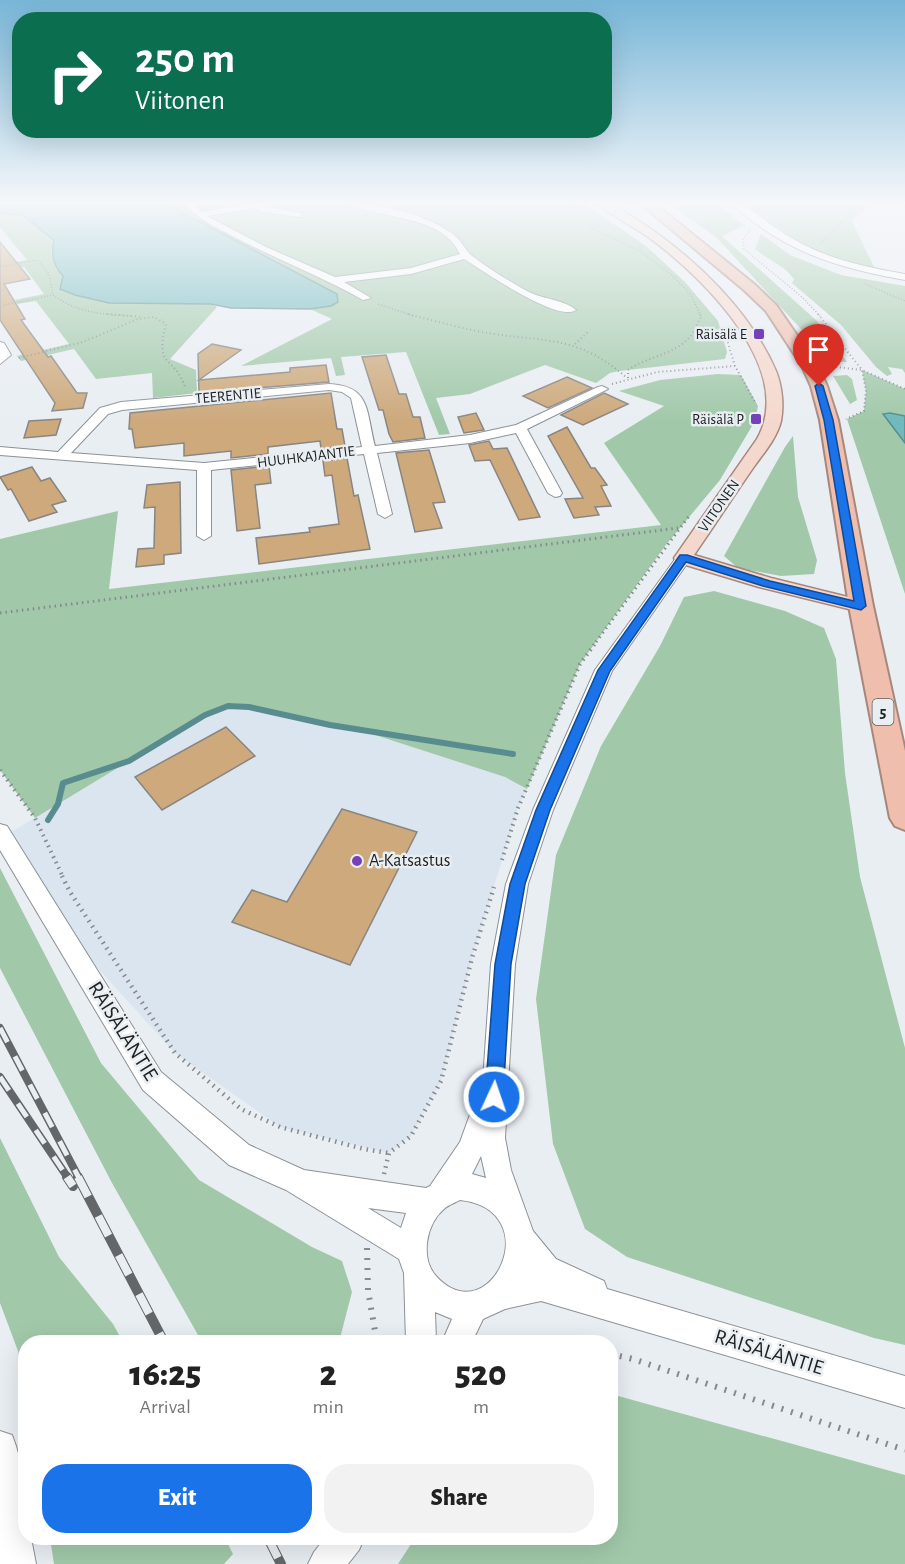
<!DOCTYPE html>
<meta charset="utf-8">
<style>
:root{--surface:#fff;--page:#f2f2f2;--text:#222;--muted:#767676;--accent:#1a73e8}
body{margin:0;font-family:"Alegreya Sans",sans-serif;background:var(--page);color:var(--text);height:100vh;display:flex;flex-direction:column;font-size:22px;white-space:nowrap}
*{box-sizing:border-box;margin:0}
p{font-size:20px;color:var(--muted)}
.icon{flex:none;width:33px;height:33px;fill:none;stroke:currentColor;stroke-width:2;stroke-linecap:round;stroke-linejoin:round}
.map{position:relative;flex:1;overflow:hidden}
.details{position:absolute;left:18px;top:1335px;width:600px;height:210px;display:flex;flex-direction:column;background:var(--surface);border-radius:24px;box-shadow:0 6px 24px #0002}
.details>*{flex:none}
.banner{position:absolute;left:12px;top:12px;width:600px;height:126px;border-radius:24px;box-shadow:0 6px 24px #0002;background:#0b6e4f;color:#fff;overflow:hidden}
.pin{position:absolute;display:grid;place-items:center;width:51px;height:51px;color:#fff;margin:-62px -26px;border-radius:50% 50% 50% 0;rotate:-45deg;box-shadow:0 0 6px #0007}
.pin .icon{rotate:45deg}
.me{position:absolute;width:66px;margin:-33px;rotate:3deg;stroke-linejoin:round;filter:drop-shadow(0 0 4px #0008)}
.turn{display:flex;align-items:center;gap:21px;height:126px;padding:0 24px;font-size:27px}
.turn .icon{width:78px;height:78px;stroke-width:2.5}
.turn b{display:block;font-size:42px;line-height:51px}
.eta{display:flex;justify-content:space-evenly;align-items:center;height:102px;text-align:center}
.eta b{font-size:36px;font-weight:800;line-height:42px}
.action{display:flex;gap:12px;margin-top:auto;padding:12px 24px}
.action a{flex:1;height:69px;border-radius:24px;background:var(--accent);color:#fff;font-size:24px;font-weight:800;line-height:69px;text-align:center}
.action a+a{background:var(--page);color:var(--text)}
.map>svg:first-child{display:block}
</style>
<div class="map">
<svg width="905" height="1564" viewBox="0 0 905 1564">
<rect width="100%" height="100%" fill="#e9eef3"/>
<polygon fill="#dae5f0" points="228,706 249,707 372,734 505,777 527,789 518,808 472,958 441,1081 411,1136 389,1153 280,1127 175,1053 53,919 3,837 205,715"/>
<g fill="#a1c9a9">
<polygon points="164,203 583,203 646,246 685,282 718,321 727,352 725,359 619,371 610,373 596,383 545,365 470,394 436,398 450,434 439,435 406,352 341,357 345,375 336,376 331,358 241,366 332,319 310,309 331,306 337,294"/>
<polygon points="668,203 715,203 745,225 722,236 817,321 847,362 824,361 812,341 716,237"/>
<path d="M742 203H875L851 219 874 267C824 265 782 230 742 203Z"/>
<path d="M0 213C30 215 32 221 54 240L51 252 56 269 109 303 211 304 217 307 170 359 196 370 197 393 153 398 152 373 96 379 74 349 21 361 17 356 69 344 36 301 17 304 15 300 44 294 24 267 0 271V265L27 260 0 227Z"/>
<path d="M761 234 790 255 841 275 905 286V373L902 369 888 367 892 374 887 376 876 367 841 325 792 283 794 279C784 265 768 260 755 249Z"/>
<polygon points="862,370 905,389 905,416 890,413 884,415 905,443 905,594 847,419 864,411 866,391"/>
<polygon points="718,374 741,375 758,406 755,421 720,480 665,546 580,664 527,789 505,777 372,734 249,707 228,706 205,715 35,818 0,770 0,539 118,511 109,589 661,525 604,443 664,406 619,391 660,380"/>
<polygon points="847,375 852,379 857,400 850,404 833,376"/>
<polygon points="793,436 798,497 817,560 814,574 781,576 738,568 724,556 785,447"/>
<polygon points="714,591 785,611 824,628 836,659 845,773 860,877 905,1048 905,1345 874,1338 627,1257 585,1229 553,1144 536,999 556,855 601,746 660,646 684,597"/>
<polygon points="0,868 101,1063 199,1180 312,1247 342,1261 352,1292 339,1342 202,1342 112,1183 0,968"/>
<polygon points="0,1138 59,1257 113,1324 123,1342 26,1342 25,1394 18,1351 0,1303"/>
<polygon points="611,1394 905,1475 905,1564 398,1564 415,1538 610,1538"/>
<polygon points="50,1538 225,1538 233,1554 224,1564 54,1564"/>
</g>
<g fill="#70b9bd" stroke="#588c8f" stroke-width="1.5">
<path d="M0 203H164L337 294 338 302 331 306 310 309 231 308 211 304 109 303 75 295 60 289 63 276C53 266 51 253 54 240L22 215 0 213Z"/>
<polygon points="890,413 905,416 905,443 883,414"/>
</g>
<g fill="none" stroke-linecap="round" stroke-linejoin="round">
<polyline stroke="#588c8f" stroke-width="6" points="48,820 58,804 63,783 129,761 205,715 228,706 249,707 330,725 513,754"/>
</g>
<g fill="#cda97c" stroke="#898581" stroke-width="1.5">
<polygon points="0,242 30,279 4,284 25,319 21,320 48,357 51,356 77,393 87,393 83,408 52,411 55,403 0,320"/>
<polygon points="212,344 241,350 199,380 290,372 290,368 326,365 329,382 199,393 198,354"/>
<polygon points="386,355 399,394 406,394 413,417 420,417 425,438 393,442 389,434 383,410 379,410 362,357"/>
<polygon points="567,377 592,388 548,408 523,396"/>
<polygon points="331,393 337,429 342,429 345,446 321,449 320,441 268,447 268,454 231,458 231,451 184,456 184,443 135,448 132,429 129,429 130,413"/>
<polygon points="604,393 628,404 583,425 561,415"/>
<polygon points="476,413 484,430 464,433 458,417"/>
<polygon points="61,419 56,435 24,438 29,421"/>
<polygon points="567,427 591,468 595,468 607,485 601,486 611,506 595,507 599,515 574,518 565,499 583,498 548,436"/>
<polygon points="489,441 493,449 507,448 540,517 519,520 490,460 475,461 469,445"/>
<polygon points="429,450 445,502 433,503 442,528 415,532 396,453"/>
<polygon points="347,458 354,496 358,495 370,549 259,564 256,538 310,532 309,528 339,524 332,475 325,476 323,461"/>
<polygon points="269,466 271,483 255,485 260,528 237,531 231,470"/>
<polygon points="32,467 41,481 50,478 66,501 52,505 57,512 29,521 11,489 8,490 0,477"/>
<polygon points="180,482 181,553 164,555 164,564 136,567 138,549 154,548 155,507 144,508 147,485"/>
<polygon points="226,727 255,756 162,810 135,777"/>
<polygon points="342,809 417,832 350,965 232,922 252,890 287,902"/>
</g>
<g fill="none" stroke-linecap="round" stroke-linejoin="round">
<defs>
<g id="minor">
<path d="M184 203H193L201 212 258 203H279L263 207 301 213V217H298L259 211 255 208 207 216 266 247 335 277 411 268 460 254C442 214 383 221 350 203 379 203 431 216 454 235 462 241 465 250 471 255 488 268 507 280 525 290 540 299 563 299 576 310 558 323 482 270 464 259L411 274 344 282 371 298 363 300C321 276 276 259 234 237 215 227 198 219 184 203Z"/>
<path d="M731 203C749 203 764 221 779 230 818 257 859 266 905 274V280C837 268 784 252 731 203Z"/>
<polygon points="0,342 4,343 11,355 0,364"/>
<path d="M329 384C371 386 366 411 375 446L470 435 516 425 598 387 602 386 608 389 527 429 562 493 560 496 555 497 548 493 516 433 470 443 377 453 392 514 385 518 378 514 364 454 211 470V536L204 540 197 536V470L0 455V447L58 452 100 408 121 402ZM329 390 342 392 351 398 362 447 204 463 71 453 108 414 122 410Z"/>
<path d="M683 553 691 558 612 671 553 810 528 884 515 964 505 1138 511 1170 533 1231 556 1259 604 1281 607 1289 905 1376V1408L541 1301 505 1309 483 1319 472 1342H442L452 1319 435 1312 436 1342H406L404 1273 399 1259 286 1190 229 1165 143 1090 0 850V824L7 826 161 1072 249 1145 304 1170 426 1188 430 1186 460 1142 476 1098 482 1095 491 964 506 884 533 810 595 670 678 555ZM481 1156 486 1178 472 1174ZM460 1200C549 1210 490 1335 436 1276 420 1258 426 1224 444 1209 448 1205 455 1203 460 1200ZM368 1208 406 1213 401 1228Z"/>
<path d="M0 1431 12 1435C25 1467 26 1504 26 1538H31L36 1564H0Z"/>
<polygon points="325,1538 364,1538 359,1550 348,1564 308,1564 314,1552"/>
</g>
<path id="major" d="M597 203C615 203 628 214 642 223 696 259 750 311 776 371 782 386 784 405 781 421 777 438 763 454 753 468 733 497 714 526 694 555L771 578 868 602 871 606 868 610 861 612 759 587 676 562 674 558 757 439C796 370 706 281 655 242 637 228 614 218 597 203Z"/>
<polygon id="highway" points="640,203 654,203 754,284 776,305 818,366 827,386 838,420 873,606 905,751 905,830 895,826 890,818 849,606 820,420 811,386 802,366 766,311 744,290"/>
</defs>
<use href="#minor" stroke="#8c9196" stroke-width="2"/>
<use href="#major" stroke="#a7877c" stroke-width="3"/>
<use href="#highway" stroke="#a7877c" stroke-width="4"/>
<g stroke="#86898d" stroke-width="1.5" stroke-dasharray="1 2" stroke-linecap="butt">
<polyline points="569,203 591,228 640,251 672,275 691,295 701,316"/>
<polyline points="750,229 743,240 744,249 803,298 820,316"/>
<polyline points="821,243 863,203"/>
<polyline points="0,267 37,260 49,274 53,295"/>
<polyline points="865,284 905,301"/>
<polyline points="378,304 414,316"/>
<path d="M0 306 53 295C77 313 102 314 131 316"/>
</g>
<g stroke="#86898d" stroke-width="2" stroke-dasharray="1 3" stroke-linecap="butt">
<polyline points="107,314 143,317"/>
<path d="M408 314C435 321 467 330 494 334 551 342 580 337 627 378"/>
<polyline points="818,314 862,370 866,390 864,411 846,419"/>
<polyline points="723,327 735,366 755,402"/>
<polyline points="575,344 588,332"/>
<path d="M19 358 83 342 138 319 154 317 166 324C154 370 174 354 185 387"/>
<polyline points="828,366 862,370 905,389"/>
<path d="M628 378V370C646 357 673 355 689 338 694 332 697 324 701 317L700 314"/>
<polyline points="612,384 657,372 735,366"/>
</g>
<g stroke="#86898d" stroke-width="3" stroke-dasharray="1.5 4" stroke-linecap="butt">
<polyline points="0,613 678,528"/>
<polyline points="596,642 689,516"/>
</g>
<g stroke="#86898d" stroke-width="4" stroke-dasharray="1.5 4.5" stroke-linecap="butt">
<polyline points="0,770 35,818 63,877"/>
<polyline points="502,860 518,808 580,664 597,641"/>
</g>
<g stroke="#86898d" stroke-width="4.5" stroke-dasharray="1.5 5" stroke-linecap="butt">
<polyline points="62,876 70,892 175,1053 241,1109 280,1127 364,1149 389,1153"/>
<polyline points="384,1174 389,1153 411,1136 441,1081 472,958 494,887"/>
</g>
<g stroke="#86898d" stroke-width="6" stroke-dasharray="2 8" stroke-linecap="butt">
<polyline points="367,1248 368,1291 377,1342"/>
<polyline points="377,1340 398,1342"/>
<polyline points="610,1354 633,1359 905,1450"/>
</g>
<use href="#minor" fill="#fff" fill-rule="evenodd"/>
<use href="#major" fill="#f5d8cd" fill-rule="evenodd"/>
<use href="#highway" fill="#efbeac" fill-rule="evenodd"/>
<defs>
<g id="rail-far1">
<polyline points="0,1028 79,1178"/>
<polyline points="0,1077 68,1178"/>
</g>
<g id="rail">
<polyline points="67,1177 73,1186"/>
<polyline points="78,1177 164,1342"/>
<polyline points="268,1538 281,1564"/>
</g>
</defs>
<use href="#rail-far1" stroke="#646769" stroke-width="8"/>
<use href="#rail" stroke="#646769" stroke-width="10"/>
<use href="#rail-far1" stroke="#e9eef3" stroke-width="5" stroke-dasharray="16" stroke-linecap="butt"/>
<use href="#rail" stroke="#e9eef3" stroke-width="8" stroke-dasharray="22" stroke-linecap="butt"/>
</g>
<linearGradient id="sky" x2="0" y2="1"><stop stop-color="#78b6d7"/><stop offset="0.48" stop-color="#f5f7fa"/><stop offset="1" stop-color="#f5f7fa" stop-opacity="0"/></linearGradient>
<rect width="905" height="422" fill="url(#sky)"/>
<polygon fill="#1a73e8" stroke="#114b97" stroke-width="1.5" points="819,383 823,386 833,420 866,606 861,610 763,586 686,562 610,671 550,810 525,884 511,964 503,1097 500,1103 494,1106 487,1103 485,1097 495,964 510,884 536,810 598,670 680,555 687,555 770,581 854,601 824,420 815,386"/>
<g fill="#7641b8" stroke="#e9eef3" stroke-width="2">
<rect x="753" y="328" width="12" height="12" rx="3"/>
<rect x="750" y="413" width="12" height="12" rx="3"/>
<circle cx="357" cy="861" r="6"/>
</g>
<g text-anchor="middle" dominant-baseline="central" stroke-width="5" stroke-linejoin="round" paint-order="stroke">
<g font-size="15" fill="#202223" stroke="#e9eef3" text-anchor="end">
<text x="747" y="334">Räisälä E</text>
<text x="744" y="419">Räisälä P</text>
</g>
<g font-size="15" fill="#202223" stroke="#e9eef3">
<text transform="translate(228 396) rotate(-5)">TEERENTIE</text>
<text transform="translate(306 457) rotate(-7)">HUUHKAJANTIE</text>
<text transform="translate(719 506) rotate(-55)">VIITONEN</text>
</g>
<rect fill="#e9eef3" stroke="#5c5f61" stroke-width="1.5" x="872.5" y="699" width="21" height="26" rx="4.5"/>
<g font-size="16" font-weight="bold" fill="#202223">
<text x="883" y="712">5</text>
</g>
<g font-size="18" fill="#202223" stroke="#e9eef3" text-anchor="start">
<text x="369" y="861">A-Katsastus</text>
</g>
<g font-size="21" fill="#202223" stroke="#e9eef3">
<text transform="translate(123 1031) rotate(58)">RÄISÄLÄNTIE</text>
<text transform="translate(769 1352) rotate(17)">RÄISÄLÄNTIE</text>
</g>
</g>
</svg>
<div class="pin" style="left:819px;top:386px;background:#d93025"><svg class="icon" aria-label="arrive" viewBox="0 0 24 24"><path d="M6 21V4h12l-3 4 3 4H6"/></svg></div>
<svg class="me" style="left:494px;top:1097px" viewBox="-20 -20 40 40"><circle r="17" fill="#1a73e8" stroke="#fff" stroke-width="3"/><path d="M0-11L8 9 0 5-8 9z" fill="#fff"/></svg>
<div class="banner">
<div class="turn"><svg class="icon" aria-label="right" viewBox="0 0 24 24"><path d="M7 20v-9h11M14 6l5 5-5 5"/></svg><div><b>250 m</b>Viitonen</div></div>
</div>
<section class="details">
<div class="eta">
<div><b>16:25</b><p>Arrival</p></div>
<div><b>2</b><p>min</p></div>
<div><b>520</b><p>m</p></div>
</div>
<div class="action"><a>Exit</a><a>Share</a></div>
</section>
</div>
